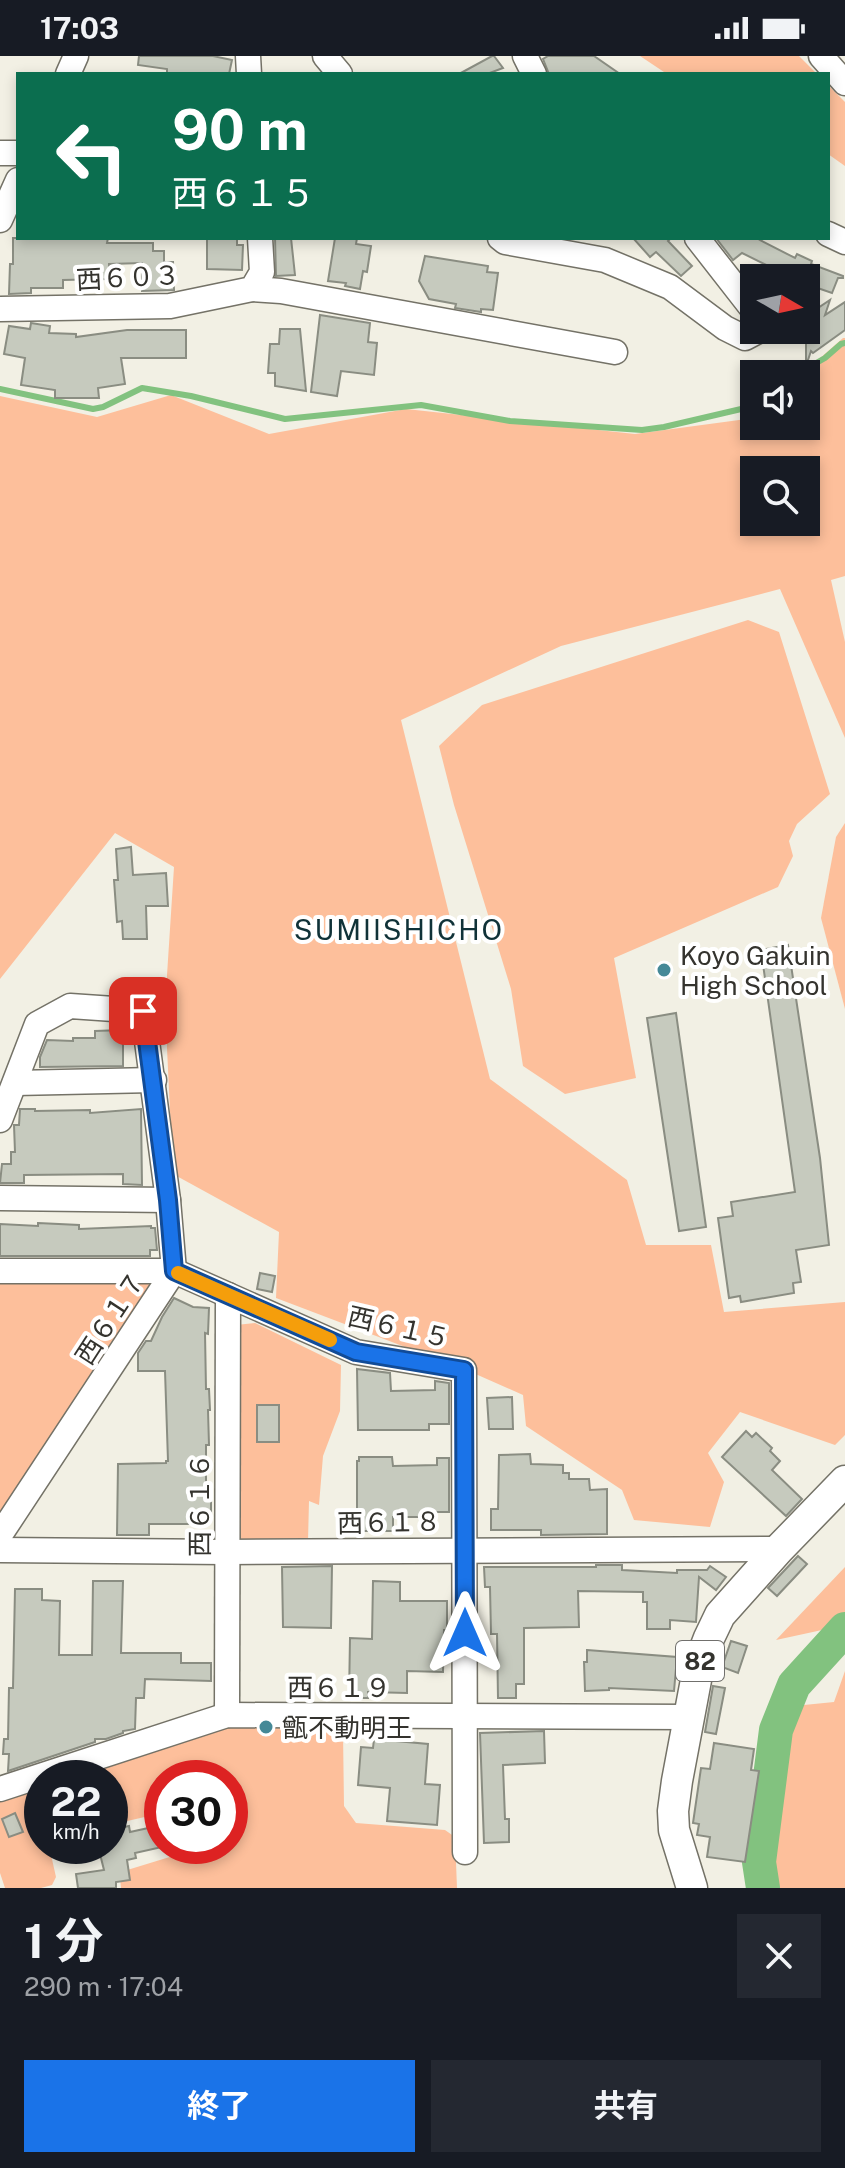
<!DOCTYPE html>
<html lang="ja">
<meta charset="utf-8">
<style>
:root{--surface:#171b24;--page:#242831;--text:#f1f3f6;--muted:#9ea1a6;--accent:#1a73e8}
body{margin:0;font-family:"Public Sans","Noto Sans JP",sans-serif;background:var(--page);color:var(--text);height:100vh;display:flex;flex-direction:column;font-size:30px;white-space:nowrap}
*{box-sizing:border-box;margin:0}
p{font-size:26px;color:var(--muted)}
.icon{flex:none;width:44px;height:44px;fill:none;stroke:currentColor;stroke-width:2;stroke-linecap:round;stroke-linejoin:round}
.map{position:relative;height:1832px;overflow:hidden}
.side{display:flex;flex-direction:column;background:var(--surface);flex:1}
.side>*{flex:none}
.guide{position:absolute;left:16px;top:16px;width:814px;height:168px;border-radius:0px;box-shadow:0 4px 12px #0003;background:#0b6e4f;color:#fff;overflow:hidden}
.needle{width:52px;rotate:99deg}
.tools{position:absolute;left:740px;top:208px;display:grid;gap:16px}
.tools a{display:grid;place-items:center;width:80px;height:80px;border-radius:0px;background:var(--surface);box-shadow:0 4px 12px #0003;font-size:40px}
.speed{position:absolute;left:24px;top:1704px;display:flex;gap:16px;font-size:40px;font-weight:700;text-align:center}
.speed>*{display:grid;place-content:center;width:104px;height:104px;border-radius:50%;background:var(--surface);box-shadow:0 4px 12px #0003;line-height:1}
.speed small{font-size:20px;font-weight:400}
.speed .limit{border:12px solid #d22;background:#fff;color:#111}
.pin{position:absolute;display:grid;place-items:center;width:68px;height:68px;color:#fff;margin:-34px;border-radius:16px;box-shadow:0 4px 12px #0006}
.me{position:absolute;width:88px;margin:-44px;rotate:0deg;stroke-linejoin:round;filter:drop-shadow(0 0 6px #0008)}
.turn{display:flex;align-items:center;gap:28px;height:168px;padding:0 24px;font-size:36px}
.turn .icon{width:104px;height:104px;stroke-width:2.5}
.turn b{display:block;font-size:56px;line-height:68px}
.round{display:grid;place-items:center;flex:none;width:84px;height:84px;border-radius:0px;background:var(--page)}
.overview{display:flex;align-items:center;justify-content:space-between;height:136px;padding:0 24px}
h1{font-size:48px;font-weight:700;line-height:60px}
.primary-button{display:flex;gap:16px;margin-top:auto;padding:16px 24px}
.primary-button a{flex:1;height:92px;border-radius:0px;background:var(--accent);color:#fff;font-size:32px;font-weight:700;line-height:92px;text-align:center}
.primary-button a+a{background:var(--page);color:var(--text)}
.status{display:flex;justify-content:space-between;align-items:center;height:56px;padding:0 40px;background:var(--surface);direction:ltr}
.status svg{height:22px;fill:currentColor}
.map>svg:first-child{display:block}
</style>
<div class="status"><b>17:03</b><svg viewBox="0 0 49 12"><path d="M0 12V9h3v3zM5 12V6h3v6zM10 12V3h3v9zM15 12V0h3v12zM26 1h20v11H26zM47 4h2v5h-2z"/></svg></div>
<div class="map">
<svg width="845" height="1832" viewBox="0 0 845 1832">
<rect width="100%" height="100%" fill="#f2f0e4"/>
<g fill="#fdbf9b" fill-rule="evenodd">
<polygon points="640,0 799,0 817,18 667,18"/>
<polygon points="828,29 845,46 845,110 828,98"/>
<path d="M843 282H845V520L831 524 845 586V682L780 533 561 590 401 664 490 1023 627 1124 646 1189H711L724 1256 845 1246V1379L835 1389 740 1356 708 1397 724 1426 710 1471 634 1464 622 1434 526 1370 523 1339 471 1316 276 1242 279 1176 173 1118 165 950 174 811 115 777 0 923V340L97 361 171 339 269 378 406 353 635 378 754 362V370H806V318H802ZM754 414H806V466H754Z"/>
<polygon points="748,564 779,576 830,738 797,768 789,785 793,800 778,831 614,902 636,1022 565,1038 523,1010 511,933 454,749 439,690 482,649"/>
<polygon points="845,767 845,953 821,862 836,781"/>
<polygon points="146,1221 152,1231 0,1462 0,1222"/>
<polygon points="255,1267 341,1309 340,1355 323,1400 319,1449 309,1445 308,1485 237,1488 236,1269"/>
<polygon points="845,1511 845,1569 776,1584"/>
<polygon points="845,1615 845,1832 765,1832 794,1650 834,1646"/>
<polygon points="335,1670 343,1676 344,1750 356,1767 445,1774 455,1781 457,1832 121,1832 120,1822 124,1815 186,1796 189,1790 230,1790 230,1722 162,1722 162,1757 110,1769 110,1722 71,1722 227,1672"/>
<polygon points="42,1731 42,1790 49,1790 56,1821 52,1829 41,1832 5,1832 0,1817 0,1745"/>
</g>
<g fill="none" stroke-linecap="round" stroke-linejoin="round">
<g stroke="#82c27f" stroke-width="6">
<polyline points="797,318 825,302 841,288 845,287"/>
<polyline points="0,333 93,353 103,351 142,332 191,340 285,363 421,349 510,365 642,374 664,371 754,350"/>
</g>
<polyline stroke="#82c27f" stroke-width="34" points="763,1832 759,1806 776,1674 794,1629 845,1573"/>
</g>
<g fill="#c6cabe" stroke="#8a8d82" stroke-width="2">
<polygon points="139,0 213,0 232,4 229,18 167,18 167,13 138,9"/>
<polygon points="492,0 494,0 503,12 487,18 459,18"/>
<polygon points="548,0 594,0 620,18 549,18 543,3"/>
<polygon points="13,182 108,182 107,187 153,187 153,195 164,195 164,206 173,206 174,234 142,235 142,207 109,208 109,223 63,224 63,232 31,232 31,237 9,238 10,208 13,208"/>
<polygon points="207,182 237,182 237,189 243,189 242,214 207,213"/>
<polygon points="275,182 291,182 295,219 276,220"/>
<polygon points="335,182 357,182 356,188 371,190 367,216 363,215 360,233 345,230 346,227 328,225"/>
<polygon points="633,182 671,182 668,185 692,210 681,220 656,196 650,201"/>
<polygon points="716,182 762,182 760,184 795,202 797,198 812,205 811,208 843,220 843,222 838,222 832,237 806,228 806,222 793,222 742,197 733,204"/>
<polygon points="425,200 488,210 487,216 498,217 493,254 481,253 481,256 455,252 456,248 429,243 419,225"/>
<polygon points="830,244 825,259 845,246 845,274 813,297 811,295 808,304 806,304 806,260"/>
<polygon points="320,259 370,267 368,286 377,287 374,319 341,315 337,340 311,336"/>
<polygon points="31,267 50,270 49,277 76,278 76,281 127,274 186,274 186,302 121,302 125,328 98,332 99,342 55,342 55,334 21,329 25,302 4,298 9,270 30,273"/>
<polygon points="280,273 300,273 306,335 275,330 275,317 268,317 270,288 279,288"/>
<polygon points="131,791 133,819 166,817 168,850 146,850 147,883 123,883 122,865 117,866 114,824 118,824 116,793"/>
<polygon points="788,889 820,1102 829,1189 796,1194 801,1226 793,1227 794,1237 741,1246 740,1240 729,1242 718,1162 733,1160 731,1146 795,1136 761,894"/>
<polygon points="676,957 706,1171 679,1175 647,962"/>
<polygon points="123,974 123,1010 40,1011 40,1001 47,984 73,985 73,982 95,982 95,975"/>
<polygon points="20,1053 35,1053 35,1055 90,1054 90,1057 141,1053 142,1129 123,1128 123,1118 24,1119 24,1127 0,1127 2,1108 11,1108 11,1096 15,1096 14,1069 19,1069"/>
<polygon points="38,1167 79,1169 79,1173 151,1170 151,1172 155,1172 157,1194 150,1194 150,1200 0,1200 0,1168 38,1170"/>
<polygon points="260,1217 275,1220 272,1236 257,1233"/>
<polygon points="174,1242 193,1251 209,1252 208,1278 205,1277 206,1333 209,1333 210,1354 208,1354 209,1389 206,1389 206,1434 211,1434 211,1456 206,1456 206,1468 149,1468 149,1479 117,1479 118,1408 166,1407 166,1405 168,1405 165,1315 138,1315 138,1297 146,1285 151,1285 162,1261"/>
<polygon points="357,1313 390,1317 391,1335 435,1334 435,1325 449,1327 449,1368 429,1368 429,1374 358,1374"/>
<polygon points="512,1341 513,1373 489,1373 487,1342"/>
<rect x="257" y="1349" width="22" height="37"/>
<polygon points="746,1375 752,1381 756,1377 772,1392 770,1395 780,1405 772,1414 802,1443 786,1460 722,1401"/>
<polygon points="530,1398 531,1408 563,1409 563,1417 569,1417 569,1423 589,1423 590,1434 607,1433 607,1478 541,1479 541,1474 491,1474 491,1453 498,1453 499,1399"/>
<polygon points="359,1401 392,1401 393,1410 437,1409 437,1402 449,1402 449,1456 428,1456 428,1461 393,1461 393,1475 357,1475 357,1405 359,1405"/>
<polygon points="798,1500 807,1508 777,1540 768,1532"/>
<polygon points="596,1509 622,1509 622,1514 677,1517 677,1514 707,1514 710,1510 726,1521 716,1534 699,1521 696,1566 670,1564 670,1573 647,1573 647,1546 643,1546 643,1536 578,1535 579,1571 524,1572 524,1628 516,1628 516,1642 498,1642 497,1578 491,1578 490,1531 485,1531 484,1511 596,1511"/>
<polygon points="332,1510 331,1572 283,1571 282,1511"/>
<polygon points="93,1525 123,1525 121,1597 181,1597 181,1607 211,1607 211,1625 145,1623 144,1642 136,1642 135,1673 123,1675 123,1677 106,1683 95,1683 95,1686 8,1715 9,1698 3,1698 4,1683 8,1683 9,1632 13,1632 15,1533 42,1533 42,1544 60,1545 59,1599 92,1599"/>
<polygon points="373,1525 400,1526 400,1545 447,1545 447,1574 444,1574 443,1616 407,1615 407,1637 368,1636 368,1642 349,1642 350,1582 372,1583"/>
<polygon points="731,1585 747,1590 738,1617 722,1611"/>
<polygon points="587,1594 677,1601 674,1635 609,1632 609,1634 585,1635 584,1606 587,1606"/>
<polygon points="713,1630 725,1632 716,1678 705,1676"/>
<polygon points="544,1675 545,1707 503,1709 505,1763 509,1763 509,1786 484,1787 480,1677"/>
<polygon points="374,1683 428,1688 425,1728 440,1729 437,1769 387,1765 390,1732 358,1729 361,1691 373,1692"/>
<polygon points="714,1687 754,1693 751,1714 759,1715 745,1806 707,1801 710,1781 697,1779 699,1768 693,1767 701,1712 710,1713"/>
<polygon points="15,1757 23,1776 9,1781 2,1763"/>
<polygon points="162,1769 162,1791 135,1797 136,1802 127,1804 130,1824 116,1826 116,1832 78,1832 76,1818 104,1814 98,1790 110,1790 110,1774 129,1770 130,1776"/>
</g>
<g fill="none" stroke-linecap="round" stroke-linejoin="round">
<defs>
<g id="minor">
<polyline points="248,0 249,18"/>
<polyline points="325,0 340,18"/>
<polyline points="525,0 534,18"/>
<polyline points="821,0 845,27"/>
<polyline points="68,18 76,0"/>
<polyline points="0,97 18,97"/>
<polyline points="0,164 18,124"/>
<polyline points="828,178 845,186"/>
<polyline points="500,182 505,186 605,204 670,231 725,272 745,282 760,274"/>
<polyline points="697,182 754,255"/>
<polyline points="252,233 281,235 615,296"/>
<polyline points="0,253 170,250 252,233 262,216 260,182"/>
<polyline points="15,1027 154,1024"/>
<polyline points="0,1064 37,968 70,950 143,955 168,1144 174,1215 0,1479"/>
<polyline points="0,1142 168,1144"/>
<polyline points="0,1215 174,1215 356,1296 464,1314 465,1796"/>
<polyline points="0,1494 227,1496 779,1493"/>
<polyline points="227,1659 228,1239"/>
<polyline points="0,1733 227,1659 689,1661"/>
</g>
<polyline id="major" points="692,1832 674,1774 673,1755 677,1725 699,1608 709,1582 720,1559 779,1493 845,1425"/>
</defs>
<use href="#minor" stroke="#747267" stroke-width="27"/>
<use href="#major" stroke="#747267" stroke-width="33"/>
<use href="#minor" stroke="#fff" stroke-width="24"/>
<use href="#major" stroke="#fff" stroke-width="30"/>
</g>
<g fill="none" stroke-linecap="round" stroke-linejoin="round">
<defs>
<polyline id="route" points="143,955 168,1144 174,1215 356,1296 464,1314 465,1577"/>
</defs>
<use href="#route" stroke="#114b97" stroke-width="20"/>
<use href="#route" stroke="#1a73e8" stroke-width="14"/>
<polyline stroke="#f59e0b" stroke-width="14" points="178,1217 330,1284"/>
</g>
<g fill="#458997" stroke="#fff" stroke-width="3">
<circle cx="664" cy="914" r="8"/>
<circle cx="266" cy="1671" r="8"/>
</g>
<g text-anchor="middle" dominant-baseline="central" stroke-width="8" stroke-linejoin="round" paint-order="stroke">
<rect fill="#fff" stroke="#71706d" stroke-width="2" x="676" y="1585" width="48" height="40" rx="6"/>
<g font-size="24" font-weight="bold" fill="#34332e">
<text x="700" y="1605">82</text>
</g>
<g font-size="26" fill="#34332e" stroke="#fff">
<text transform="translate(128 221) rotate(-3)">西６０３</text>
<text transform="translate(110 1262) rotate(-57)">西６１７</text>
<text transform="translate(399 1271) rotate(13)">西６１５</text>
<text transform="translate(199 1449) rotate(-90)">西６１６</text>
<text transform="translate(389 1466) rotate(-1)">西６１８</text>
<text x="339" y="1631">西６１９</text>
</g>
<g font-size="26" fill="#34332e" stroke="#fff" text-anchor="start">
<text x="680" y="899">Koyo Gakuin<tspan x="680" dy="30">High School</tspan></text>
<text x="282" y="1671">甑不動明王</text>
</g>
<g font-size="28" letter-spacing="2" fill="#103238" stroke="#fff">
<text x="399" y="873">SUMIISHICHO</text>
</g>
</g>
</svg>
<div class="tools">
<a><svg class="needle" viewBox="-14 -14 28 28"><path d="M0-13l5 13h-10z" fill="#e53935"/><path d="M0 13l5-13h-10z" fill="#9ea1a6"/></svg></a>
<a><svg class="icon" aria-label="sound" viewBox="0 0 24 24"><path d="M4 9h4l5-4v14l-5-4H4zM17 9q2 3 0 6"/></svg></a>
<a><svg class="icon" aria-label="search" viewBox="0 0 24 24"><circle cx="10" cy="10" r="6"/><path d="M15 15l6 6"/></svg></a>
</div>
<div class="speed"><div>22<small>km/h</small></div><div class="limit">30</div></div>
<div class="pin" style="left:143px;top:955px;background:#d93025"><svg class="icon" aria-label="arrive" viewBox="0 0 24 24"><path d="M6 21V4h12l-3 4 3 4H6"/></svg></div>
<svg class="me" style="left:465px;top:1577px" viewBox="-20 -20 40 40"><path d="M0-17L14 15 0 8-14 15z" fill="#1a73e8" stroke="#fff" stroke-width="4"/></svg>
<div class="guide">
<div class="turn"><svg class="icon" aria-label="left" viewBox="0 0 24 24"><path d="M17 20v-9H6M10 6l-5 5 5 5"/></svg><div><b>90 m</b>西６１５</div></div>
</div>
</div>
<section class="side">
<div class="overview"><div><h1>1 分</h1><p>290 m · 17:04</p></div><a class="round"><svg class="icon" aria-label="close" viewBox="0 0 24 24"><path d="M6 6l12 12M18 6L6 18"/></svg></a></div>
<div class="primary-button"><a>終了</a><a>共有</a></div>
</section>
